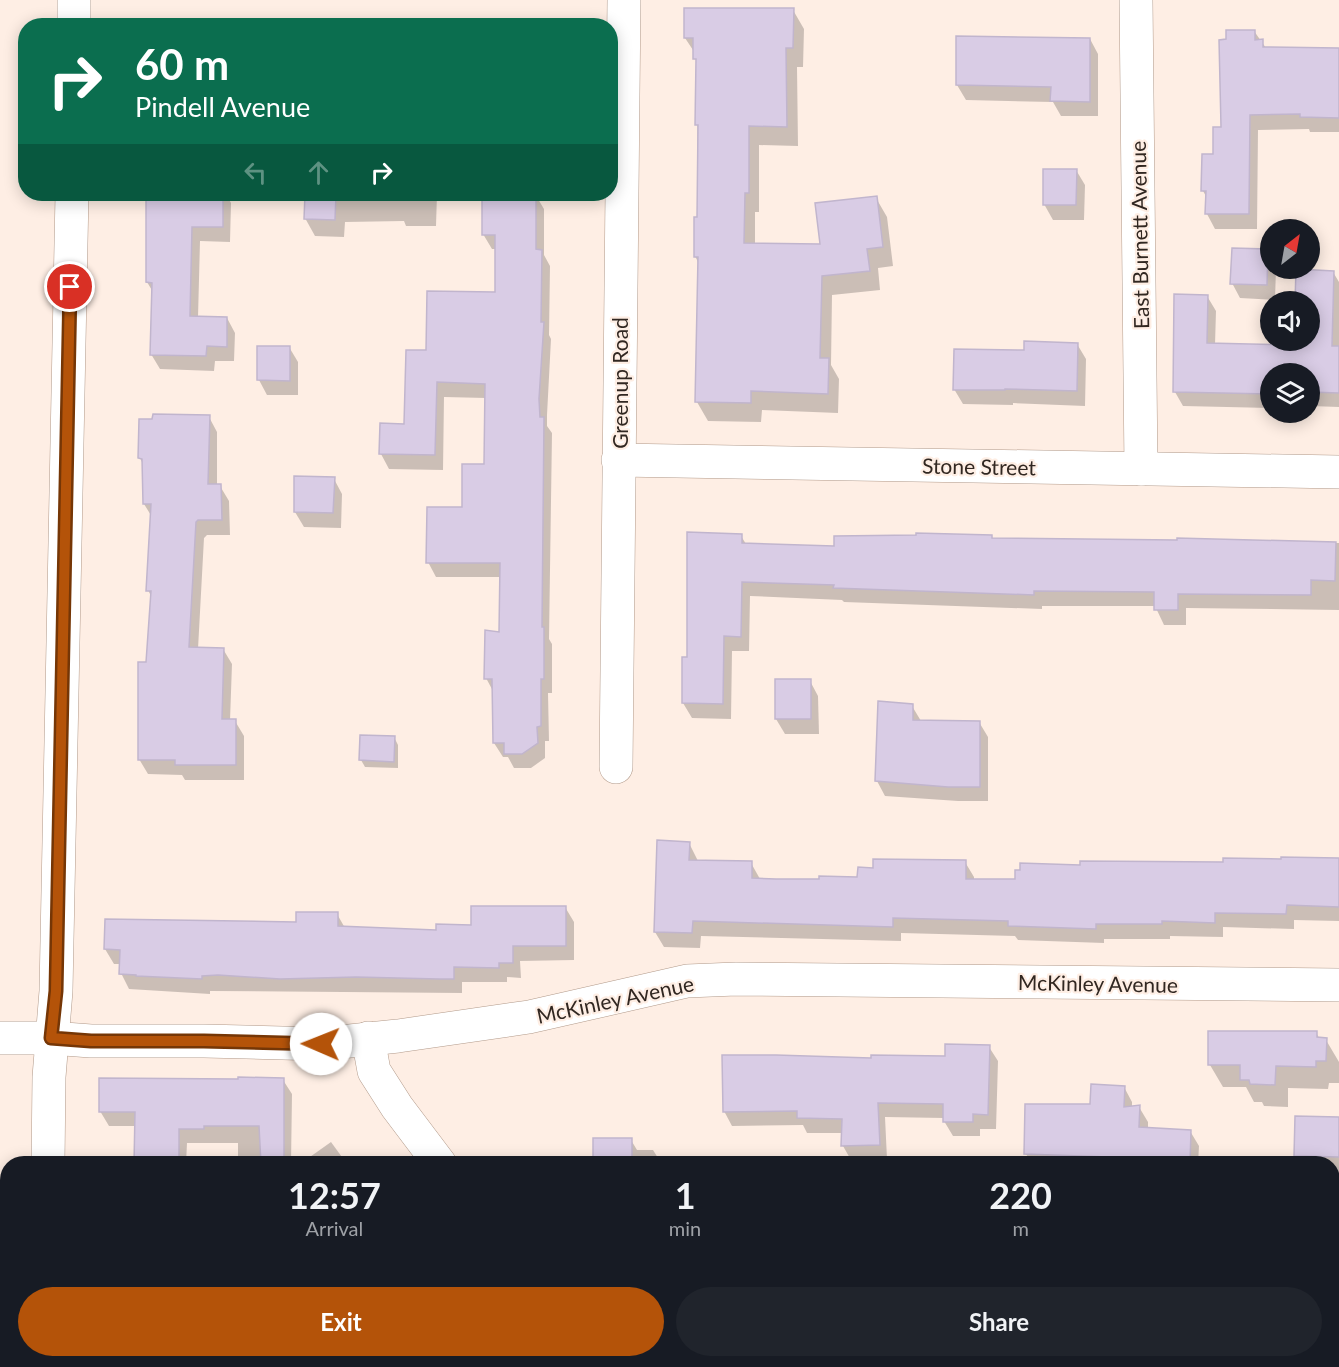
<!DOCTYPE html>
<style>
:root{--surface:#171b24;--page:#20242c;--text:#f1f3f6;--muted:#9ea1a6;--accent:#b45309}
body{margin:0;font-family:Lato,sans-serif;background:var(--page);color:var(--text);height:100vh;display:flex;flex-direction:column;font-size:22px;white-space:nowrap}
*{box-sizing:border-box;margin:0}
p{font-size:20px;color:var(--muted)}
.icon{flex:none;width:33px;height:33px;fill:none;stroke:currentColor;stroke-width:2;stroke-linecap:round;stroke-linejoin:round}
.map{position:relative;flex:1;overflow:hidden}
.side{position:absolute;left:0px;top:1156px;width:1340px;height:212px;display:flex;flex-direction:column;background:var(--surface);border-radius:24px 24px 0 0;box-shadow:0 3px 15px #0003}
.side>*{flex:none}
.banner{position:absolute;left:18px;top:18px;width:600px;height:183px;border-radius:24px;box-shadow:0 3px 15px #0003;background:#0b6e4f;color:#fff;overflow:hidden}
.needle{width:39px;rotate:31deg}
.fabs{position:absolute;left:1260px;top:219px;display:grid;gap:12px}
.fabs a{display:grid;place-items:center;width:60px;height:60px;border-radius:50%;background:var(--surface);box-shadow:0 3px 15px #0003;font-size:30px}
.pin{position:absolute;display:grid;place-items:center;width:51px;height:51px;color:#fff;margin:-26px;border:3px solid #fff;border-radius:50%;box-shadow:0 2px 6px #0007}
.me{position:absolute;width:66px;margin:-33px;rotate:271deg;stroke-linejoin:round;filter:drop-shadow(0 0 4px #0008)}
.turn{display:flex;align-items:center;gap:21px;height:126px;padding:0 18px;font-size:27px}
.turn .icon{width:78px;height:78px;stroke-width:2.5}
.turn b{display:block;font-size:42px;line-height:51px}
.lanes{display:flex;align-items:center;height:57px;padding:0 18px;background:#0003;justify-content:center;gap:30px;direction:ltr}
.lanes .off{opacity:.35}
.eta{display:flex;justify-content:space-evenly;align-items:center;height:102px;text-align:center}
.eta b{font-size:36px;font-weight:700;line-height:42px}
.button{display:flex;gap:12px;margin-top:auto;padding:12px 18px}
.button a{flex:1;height:69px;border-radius:36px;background:var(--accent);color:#fff;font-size:24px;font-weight:700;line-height:69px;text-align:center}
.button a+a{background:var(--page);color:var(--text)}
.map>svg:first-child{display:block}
</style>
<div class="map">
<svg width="1339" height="1367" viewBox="0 0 1339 1367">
<rect width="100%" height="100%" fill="#feeee4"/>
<g fill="#0003">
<polygon points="793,10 804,29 803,67 797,67 798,146 759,145 759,212 755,212 755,245 822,246 876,198 887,217 893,266 878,268 880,290 832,295 831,365 839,379 838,413 762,410 761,422 708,421 697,402 699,264 695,256 698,218 697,64 695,53 685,38"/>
<polygon points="1254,31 1266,48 1339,50 1339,132 1310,132 1309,129 1258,130 1257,229 1215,229 1207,214 1207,198 1203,191"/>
<polygon points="958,38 1090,39 1098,54 1098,116 1061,116 1053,102 966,100 957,85"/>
<polygon points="1076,170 1085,185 1084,220 1053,220 1044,204"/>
<polygon points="148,194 226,194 231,203 230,242 200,241 198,318 227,318 235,333 234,361 215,361 214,371 160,369 151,354 153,292 147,282"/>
<polygon points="306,194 437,194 436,226 406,226 404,221 345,222 344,237 315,236 305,218"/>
<polygon points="484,194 535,194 544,209 544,255 550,266 549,335 551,339 547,415 547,426 552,433 549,639 552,644 552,693 548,693 549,741 545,741 545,758 531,768 514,768 508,757 503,757 494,743 493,691 486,678 501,634 501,577 436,577 428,562 464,509 486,465 486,398 444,397 443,470 389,469 381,454 406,425 428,352 496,294 497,249 492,249 483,234"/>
<polygon points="1267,250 1270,256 1270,268 1276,268 1275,300 1240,298 1232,283"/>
<polygon points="1333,272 1339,282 1339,407 1310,406 1310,374 1270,374 1270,408 1183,406 1175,392 1207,296 1216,311 1215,345 1295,346 1310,340 1310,302"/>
<polygon points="1077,344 1086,359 1085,406 1013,403 1013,405 963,404 954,389 1025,351"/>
<polygon points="289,347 298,362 298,395 267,395 259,380"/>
<polygon points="209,417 217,432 217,486 220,486 229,501 230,535 207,535 204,538 198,649 223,649 232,664 230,721 235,721 244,736 244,780 185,780 182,775 148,774 139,759 152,598 148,590 152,517 144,504 143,464 140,458"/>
<polygon points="334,479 342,494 341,528 304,527 295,512"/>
<polygon points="741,536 746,544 836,548 993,539 1339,543 1339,610 1186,608 1186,625 1164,625 1155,606 1042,606 1042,609 844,602 842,600 750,596 749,651 732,651 731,719 692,718 683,703 688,658"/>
<polygon points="810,681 818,696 819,734 785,734 776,719"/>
<polygon points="912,706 921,721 979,722 988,737 988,801 958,801 885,796 877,781"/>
<polygon points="394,737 398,745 398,768 365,767 361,760"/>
<polygon points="689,843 698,861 751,863 760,879 821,881 859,878 874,869 965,862 974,877 974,880 1017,881 1082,866 1339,860 1339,921 1294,920 1294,929 1223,927 1223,937 1170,936 1170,939 1104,939 1104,943 1018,940 1015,936 901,933 901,941 701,936 700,948 664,947 655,932"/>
<polygon points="565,907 574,922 574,960 520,961 521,978 507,977 507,982 462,982 462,993 210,991 210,994 129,989 121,973 121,964 114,964 105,949 298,924 337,914 345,928 438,932 472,927"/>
<polygon points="1316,1033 1320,1039 1326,1040 1339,1062 1339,1083 1329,1083 1328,1089 1288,1088 1288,1107 1264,1106 1262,1102 1254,1102 1246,1087 1223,1087 1210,1065"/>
<polygon points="989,1047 998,1061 996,1129 980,1129 980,1136 953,1136 944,1121 944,1118 885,1117 887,1159 851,1160 843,1146 843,1133 807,1133 803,1125 732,1126 724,1111 873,1059 946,1058"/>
<polygon points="283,1080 292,1094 291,1164 238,1164 238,1143 187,1143 186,1164 135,1164 136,1126 109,1126 100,1111"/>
<polygon points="1124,1087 1132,1102 1132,1108 1139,1107 1148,1122 1148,1129 1190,1131 1199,1146 1198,1164 1032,1164 1026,1154 1092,1106"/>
<polygon points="1297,1118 1339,1118 1339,1367 1224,1367 1224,1360 1332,1360 1332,1164 1296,1164"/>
<polygon points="631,1140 637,1150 653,1150 658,1158 710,1159 713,1164 594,1164"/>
<polygon points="331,1142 347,1164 300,1164"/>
<rect x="129" y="1360" width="58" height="7"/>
<rect x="238" y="1360" width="43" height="7"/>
<polygon points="357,1360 435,1360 437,1367 358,1367"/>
<polygon points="589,1360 662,1360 662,1367 592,1367"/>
</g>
<g fill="#d9cce5" stroke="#c1b5cd" stroke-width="1.5">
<polygon points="684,8 794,8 793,48 786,48 787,127 749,126 749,193 745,193 744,243 820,244 815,203 877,196 883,247 867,249 870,271 822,276 820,358 829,358 828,394 751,391 751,403 695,402 698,257 694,257 694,217 697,217 698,125 695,125 696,59 693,59 693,38 684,38"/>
<polygon points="1226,30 1255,30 1255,40 1263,39 1263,47 1339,48 1339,118 1300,117 1300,114 1250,115 1249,214 1205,214 1206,191 1201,191 1202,154 1213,154 1213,127 1221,127 1219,40 1226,39"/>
<polygon points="956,36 1090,38 1090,102 1050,101 1051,87 956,85"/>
<polygon points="1043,169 1077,169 1076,205 1043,205"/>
<polygon points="146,194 223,194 223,227 192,227 190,316 227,317 227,347 207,346 206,356 150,355 152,283 146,282"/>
<polygon points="305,194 336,194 335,220 304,219"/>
<polygon points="482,194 536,194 536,249 542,250 541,322 544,322 539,399 540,417 544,417 542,627 544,627 544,679 541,679 541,726 537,727 538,743 522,754 504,754 504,743 493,743 492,679 484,679 485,630 499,632 500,563 426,563 427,507 462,507 462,464 484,464 485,384 437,382 435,455 379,454 380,423 404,424 406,350 426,350 427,291 495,292 495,235 482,235"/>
<polygon points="1232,248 1268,249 1267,285 1230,284"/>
<polygon points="1296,269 1334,271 1332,346 1339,346 1339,393 1310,392 1310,374 1270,374 1270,394 1173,392 1174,294 1208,295 1207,343 1294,345 1294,340 1310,340 1310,302 1295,302"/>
<polygon points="1024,341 1078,343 1077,391 1005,389 1005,390 953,390 954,349 1024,350"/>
<polygon points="257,346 290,346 290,381 257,380"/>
<polygon points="153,414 210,415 208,484 221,484 222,520 198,520 196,522 189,647 224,648 222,719 236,719 236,765 175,765 175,760 138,760 138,662 146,662 151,591 146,591 151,504 143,504 142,459 138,458 139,419 152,419"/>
<polygon points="294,476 335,477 333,513 294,512"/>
<polygon points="687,532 742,534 742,543 834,546 834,536 916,535 916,533 992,535 992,538 1177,540 1177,538 1336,542 1335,581 1311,580 1311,595 1178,594 1178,610 1154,610 1154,592 1034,591 1034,595 833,588 834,585 742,582 741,637 724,636 723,704 682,703 682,657 687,657"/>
<rect x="775" y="679" width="36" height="40"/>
<polygon points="878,701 913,704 913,720 980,721 980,787 948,787 875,781"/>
<polygon points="360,735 395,736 394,762 359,760"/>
<polygon points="657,840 690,842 689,860 752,861 752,878 776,879 819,879 819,876 857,877 858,867 873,868 873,859 966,860 966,879 1015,879 1015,870 1020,870 1020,863 1080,865 1080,861 1223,862 1223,858 1281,859 1281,857 1339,858 1339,907 1287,905 1286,914 1215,913 1215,923 1162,921 1162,924 1096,924 1096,929 1008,926 1008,921 893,918 893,927 693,921 692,933 654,932"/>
<polygon points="471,906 566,906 566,946 513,946 513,963 499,963 499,968 454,967 454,979 439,979 356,977 280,979 218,975 202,976 202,979 136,976 136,975 119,974 120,950 104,949 105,919 296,922 296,912 338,912 338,926 436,930 436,924 471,925"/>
<polygon points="1208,1031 1317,1031 1317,1037 1327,1038 1326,1061 1316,1061 1316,1067 1276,1066 1275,1085 1250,1084 1249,1080 1240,1080 1240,1065 1208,1065"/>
<polygon points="945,1044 990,1045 988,1115 973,1114 973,1122 943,1122 943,1104 878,1103 880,1145 841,1146 842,1119 797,1118 797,1111 723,1112 722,1055 776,1055 871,1058 871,1055 945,1056"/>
<polygon points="238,1077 284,1078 284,1164 261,1164 259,1126 204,1126 204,1129 179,1129 179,1164 134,1164 135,1112 99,1112 99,1078 238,1079"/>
<polygon points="1091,1084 1125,1086 1124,1107 1140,1105 1139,1127 1191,1130 1190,1164 1108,1164 1108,1157 1024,1154 1025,1104 1090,1104"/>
<polygon points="1295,1116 1339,1117 1339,1157 1294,1156"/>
<rect x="593" y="1138" width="39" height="26"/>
</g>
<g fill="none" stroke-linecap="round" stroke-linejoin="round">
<defs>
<g id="minor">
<polyline points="1136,0 1141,469"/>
<polyline points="74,26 74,0"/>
<polyline points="618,460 1339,472"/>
<polyline points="616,767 624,0"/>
<polyline points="0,1038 51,1038 91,1041 204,1041 321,1044 398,1036 529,1017 687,981 736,979 1339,985"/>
<polyline points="368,1038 374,1071 397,1107 440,1164"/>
<polyline points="48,1164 49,1077 56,991 72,194"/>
<polyline points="46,1367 46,1360"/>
<polyline points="507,1367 507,1360"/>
</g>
</defs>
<use href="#minor" stroke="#b29a8a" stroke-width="34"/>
<use href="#minor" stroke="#fff" stroke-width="33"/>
</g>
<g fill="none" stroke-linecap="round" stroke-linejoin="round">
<defs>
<polyline id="route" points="70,287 56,991 51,1038 91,1041 204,1041 321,1044"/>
</defs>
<use href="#route" stroke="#753606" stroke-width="15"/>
<use href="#route" stroke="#b45309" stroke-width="10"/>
</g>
<g text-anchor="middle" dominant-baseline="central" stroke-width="4.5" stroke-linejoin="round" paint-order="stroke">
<g font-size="21" fill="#312721" stroke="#feeee4">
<text transform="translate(1139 235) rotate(-91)">East Burnett Avenue</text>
<text transform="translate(619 383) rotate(-90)">Greenup Road</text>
<text transform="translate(979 466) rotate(1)">Stone Street</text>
<text transform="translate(1098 983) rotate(1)">McKinley Avenue</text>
<text transform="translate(615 999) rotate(-12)">McKinley Avenue</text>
</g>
</g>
</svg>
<div class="fabs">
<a><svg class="needle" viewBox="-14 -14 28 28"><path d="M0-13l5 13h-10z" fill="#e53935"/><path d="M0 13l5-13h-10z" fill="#9ea1a6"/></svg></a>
<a><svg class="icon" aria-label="sound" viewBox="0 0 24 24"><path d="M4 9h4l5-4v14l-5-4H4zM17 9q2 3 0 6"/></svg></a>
<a><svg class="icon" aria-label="layers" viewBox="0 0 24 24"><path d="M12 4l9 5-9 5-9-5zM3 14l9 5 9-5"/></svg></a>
</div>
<div class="pin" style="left:70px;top:287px;background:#d93025"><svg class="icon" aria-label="arrive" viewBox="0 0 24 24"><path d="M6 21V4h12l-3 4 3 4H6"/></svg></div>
<svg class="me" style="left:321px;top:1044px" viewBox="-20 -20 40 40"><circle r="19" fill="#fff"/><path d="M0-13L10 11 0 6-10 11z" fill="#b45309"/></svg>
<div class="banner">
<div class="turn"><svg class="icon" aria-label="right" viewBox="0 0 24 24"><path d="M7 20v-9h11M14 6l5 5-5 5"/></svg><div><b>60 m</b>Pindell Avenue</div></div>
<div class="lanes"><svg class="icon off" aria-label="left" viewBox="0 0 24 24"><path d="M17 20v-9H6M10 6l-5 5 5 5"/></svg><svg class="icon off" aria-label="ahead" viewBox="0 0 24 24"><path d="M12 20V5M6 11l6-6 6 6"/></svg><svg class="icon" aria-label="right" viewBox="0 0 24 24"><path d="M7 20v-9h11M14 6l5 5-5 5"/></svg></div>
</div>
<section class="side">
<div class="eta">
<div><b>12:57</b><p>Arrival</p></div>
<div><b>1</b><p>min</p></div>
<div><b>220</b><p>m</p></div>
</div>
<div class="button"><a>Exit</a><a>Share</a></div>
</section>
</div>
